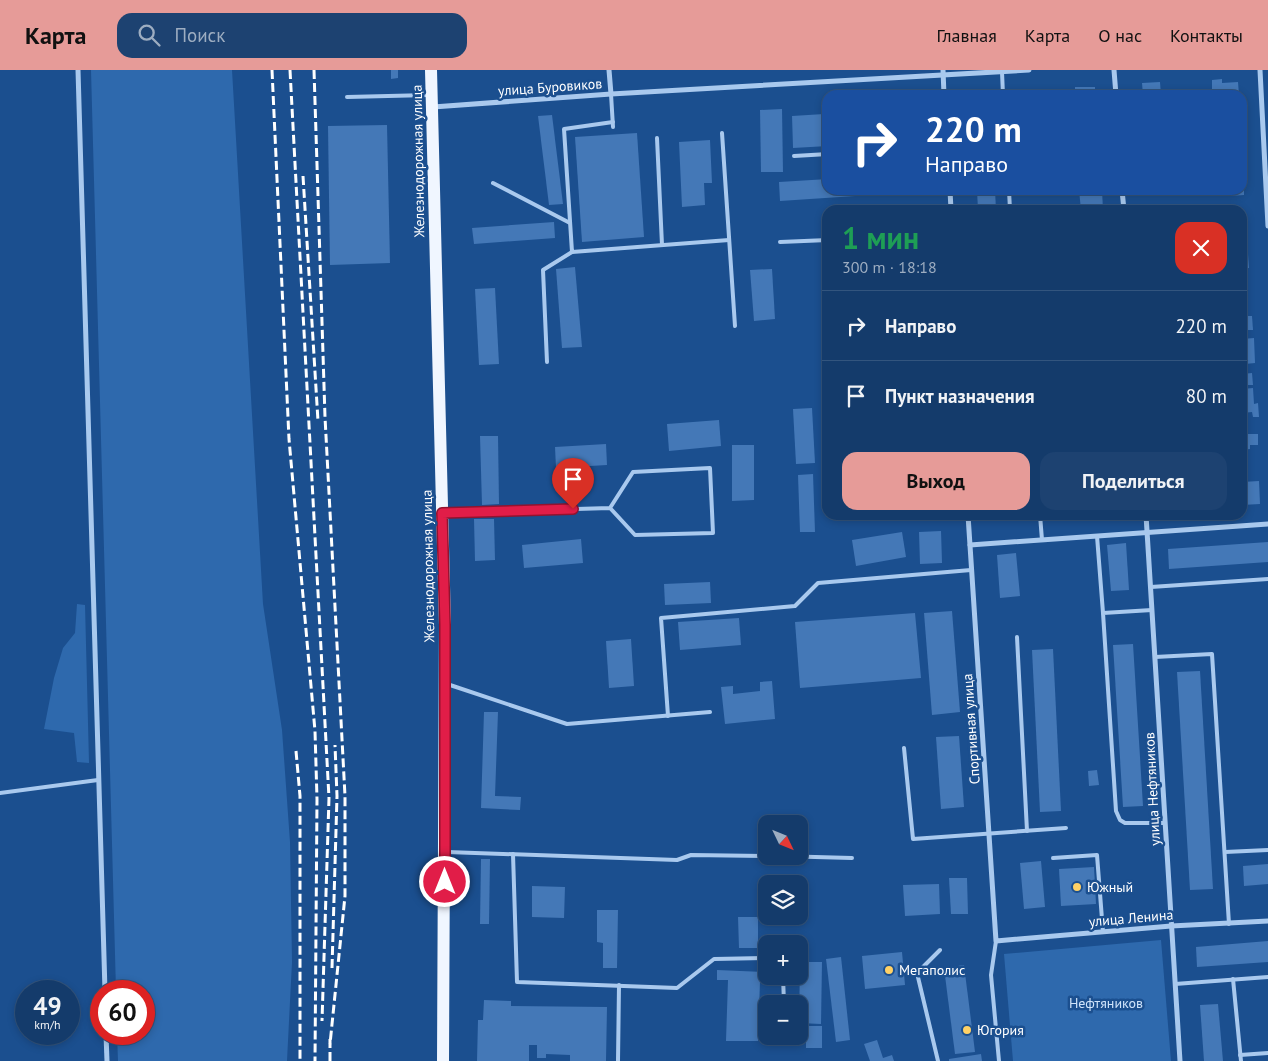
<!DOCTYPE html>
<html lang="ru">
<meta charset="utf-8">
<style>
:root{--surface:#143b6b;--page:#1d4271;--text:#f1f3f6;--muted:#9dadc1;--line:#33557e;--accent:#e69b98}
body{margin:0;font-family:"PT Sans",sans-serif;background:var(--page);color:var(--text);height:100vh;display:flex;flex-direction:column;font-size:19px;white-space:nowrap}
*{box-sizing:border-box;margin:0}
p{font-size:16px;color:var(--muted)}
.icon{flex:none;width:28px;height:28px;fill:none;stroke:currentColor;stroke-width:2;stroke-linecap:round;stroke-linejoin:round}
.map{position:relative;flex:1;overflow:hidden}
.side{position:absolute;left:822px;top:135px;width:425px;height:315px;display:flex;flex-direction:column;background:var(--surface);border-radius:15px;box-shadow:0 2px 8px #0003,0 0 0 1px var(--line)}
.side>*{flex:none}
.hud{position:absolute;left:822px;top:20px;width:425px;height:105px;border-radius:15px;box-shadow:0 2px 8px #0003,0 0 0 1px var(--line);background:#1a4fa0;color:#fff;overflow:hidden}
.needle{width:32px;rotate:133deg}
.tools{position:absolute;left:758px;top:745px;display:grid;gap:10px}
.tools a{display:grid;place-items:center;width:50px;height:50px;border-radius:10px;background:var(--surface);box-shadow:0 2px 8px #0003,0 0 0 1px var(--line);font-size:25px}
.speed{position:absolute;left:15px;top:910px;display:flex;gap:10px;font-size:25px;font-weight:700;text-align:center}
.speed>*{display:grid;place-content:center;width:65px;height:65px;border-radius:50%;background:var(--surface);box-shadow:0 2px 8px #0003,0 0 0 1px var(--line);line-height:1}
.speed small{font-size:12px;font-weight:400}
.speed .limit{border:8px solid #d22;background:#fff;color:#111}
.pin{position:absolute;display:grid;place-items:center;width:42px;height:42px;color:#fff;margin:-51px -21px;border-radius:50% 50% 50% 0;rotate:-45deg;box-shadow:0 0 5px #0007}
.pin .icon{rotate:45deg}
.me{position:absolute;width:55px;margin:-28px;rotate:0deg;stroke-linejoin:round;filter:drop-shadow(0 0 4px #0008)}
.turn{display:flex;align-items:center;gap:18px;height:105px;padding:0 20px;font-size:22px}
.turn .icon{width:65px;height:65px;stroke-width:2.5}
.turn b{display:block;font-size:35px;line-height:42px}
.round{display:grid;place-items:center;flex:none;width:52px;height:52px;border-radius:15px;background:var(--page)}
.head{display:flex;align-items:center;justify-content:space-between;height:85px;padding:0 20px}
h1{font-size:30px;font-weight:800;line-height:38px;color:#1e9e55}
.action{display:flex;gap:10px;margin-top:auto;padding:10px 20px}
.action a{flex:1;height:58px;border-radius:15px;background:var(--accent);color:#111;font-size:20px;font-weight:800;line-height:58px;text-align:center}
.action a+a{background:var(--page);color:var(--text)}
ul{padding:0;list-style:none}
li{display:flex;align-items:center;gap:15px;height:70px;padding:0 20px;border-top:1px solid var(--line)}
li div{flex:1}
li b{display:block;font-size:19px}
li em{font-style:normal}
header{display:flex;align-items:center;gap:30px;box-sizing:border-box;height:70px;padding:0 25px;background:var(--accent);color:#111}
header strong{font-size:24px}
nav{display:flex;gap:28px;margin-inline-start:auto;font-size:18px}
.search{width:350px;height:45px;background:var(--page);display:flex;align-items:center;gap:12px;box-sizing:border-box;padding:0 18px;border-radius:15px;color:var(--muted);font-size:19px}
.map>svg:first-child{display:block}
</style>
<header>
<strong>Карта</strong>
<div class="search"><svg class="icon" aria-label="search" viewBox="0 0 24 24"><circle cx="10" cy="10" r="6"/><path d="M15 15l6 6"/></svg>Поиск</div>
<nav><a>Главная</a><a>Карта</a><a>О нас</a><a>Контакты</a></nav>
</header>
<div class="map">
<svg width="1268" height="991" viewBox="0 0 1268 991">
<rect width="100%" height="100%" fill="#1b4f8f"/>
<g fill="#2e69ad">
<polygon points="91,0 232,0 263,534 282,660 290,772 292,892 287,991 118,991 117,964 144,964 144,921 116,921"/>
<polygon points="77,534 85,535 89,693 77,692 74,663 44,659 54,608 63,578 75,563"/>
<polygon points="1161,870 1171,991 1013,991 1004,884"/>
</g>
<g fill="#4478b7">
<polygon points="391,0 398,0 398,8 391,9"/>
<polygon points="1222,9 1222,13 1238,12 1239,25 1212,25 1212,10"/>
<polygon points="1160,12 1161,25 1143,25 1142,13"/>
<rect x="1075" y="17" width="20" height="8"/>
<polygon points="782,39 783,102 761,102 760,40"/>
<polygon points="824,44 828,44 828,76 793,78 792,46"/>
<polygon points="552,45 563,134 549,135 538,46"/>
<polygon points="387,55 390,193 330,195 328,56"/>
<polygon points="637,63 644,167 582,172 575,67"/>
<polygon points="710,70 712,113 704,113 705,135 682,137 679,72"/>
<polygon points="1242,76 1244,76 1245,102 1242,102"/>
<polygon points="828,109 828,120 900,120 900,123 780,131 779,112"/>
<polygon points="977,120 995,120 996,140 978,140"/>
<polygon points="1079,120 1102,120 1103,140 1081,140"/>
<polygon points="1230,120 1244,120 1244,125 1230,126"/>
<polygon points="554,152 555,168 474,174 472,158"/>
<polygon points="1247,171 1249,198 1242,198 1242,172"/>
<polygon points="575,197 582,277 562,278 556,199"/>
<polygon points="772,199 775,249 754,251 750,200"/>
<polygon points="495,218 499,294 479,295 475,219"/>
<polygon points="1242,246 1252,246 1253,260 1242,260"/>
<polygon points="1254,268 1255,293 1245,294 1244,288 1242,289 1242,269"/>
<polygon points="1252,303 1253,315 1242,315 1242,304"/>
<polygon points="1253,318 1254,334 1258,333 1259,347 1253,347 1252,342 1242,343 1242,319"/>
<polygon points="812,338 815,393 796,394 793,339"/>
<polygon points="719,350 721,376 669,381 667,354"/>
<polygon points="1242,364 1258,364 1258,375 1250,375 1250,379 1242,380"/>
<polygon points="480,366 498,366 499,434 482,435"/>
<polygon points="606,374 607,395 556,398 555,377"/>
<polygon points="732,375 754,375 754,430 732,431"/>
<polygon points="813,404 815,462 800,462 798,405"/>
<polygon points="1259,411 1260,434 1242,435 1242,412"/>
<polygon points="474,449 494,449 495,490 475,491"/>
<polygon points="941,461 942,493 920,494 919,462"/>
<polygon points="902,462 906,487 856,496 852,470"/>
<polygon points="581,469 583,493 524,498 522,475"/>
<polygon points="1268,472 1268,492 1169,499 1168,479"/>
<polygon points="1126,473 1129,520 1111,521 1107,475"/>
<polygon points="1016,483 1020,526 1000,528 997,485"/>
<polygon points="710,512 711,533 665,535 664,514"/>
<polygon points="952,541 960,642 932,645 924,543"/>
<polygon points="915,543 921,608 800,618 795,552"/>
<polygon points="739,548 741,575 680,580 678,552"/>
<polygon points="631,569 634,616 609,618 606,571"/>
<polygon points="1133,574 1143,736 1123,737 1113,575"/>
<polygon points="1053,579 1061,741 1040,742 1032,580"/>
<polygon points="1200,601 1213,819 1190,820 1177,602"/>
<polygon points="772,611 775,649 725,654 721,617 733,616 733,624 760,621 760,612"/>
<polygon points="484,642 498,642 495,726 521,727 520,740 481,738"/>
<polygon points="959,666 964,737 941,739 936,667"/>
<polygon points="1097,700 1099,715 1089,716 1088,701"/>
<polygon points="481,789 490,789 489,854 480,854"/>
<polygon points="1041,791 1045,837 1024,839 1020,793"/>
<polygon points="1268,794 1268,814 1244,816 1243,796"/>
<polygon points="1094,797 1096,834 1061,836 1059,799"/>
<polygon points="949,808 967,808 968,844 951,844"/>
<polygon points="939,814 940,844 905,846 903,815"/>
<polygon points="532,816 565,817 564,848 532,847"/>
<polygon points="597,840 618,840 617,898 603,898 603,873 597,872"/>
<polygon points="738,847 758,847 758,878 739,878"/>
<polygon points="1268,871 1268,892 1197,897 1196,877"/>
<polygon points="902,882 905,915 865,919 862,886"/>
<polygon points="841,887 850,970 836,972 826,889"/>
<polygon points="800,892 822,892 821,954 799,953"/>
<polygon points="964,895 975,982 955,984 944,898"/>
<polygon points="717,900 766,902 766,906 769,906 769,911 760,911 758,971 726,971 728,910 717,910"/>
<polygon points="484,930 511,931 511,936 607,937 606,991 570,991 570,985 546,984 546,988 537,988 537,975 529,975 529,991 477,991 478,950 483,950"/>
<polygon points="1218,934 1223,991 1204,991 1200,935"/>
<rect x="806" y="956" width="16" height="22"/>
<polygon points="877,970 883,988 892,985 894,991 870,991 864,974"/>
<polygon points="981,984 982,991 949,991 949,989"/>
</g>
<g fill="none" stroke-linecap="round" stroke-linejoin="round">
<g stroke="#a9c9ee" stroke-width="4">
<polyline points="1002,2 1003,25"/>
<polyline points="611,24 613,57"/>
<polyline points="347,27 429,25"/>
<polyline points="613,52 564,59 572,182 729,170"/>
<polyline points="722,63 735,256"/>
<polyline points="657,68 662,175"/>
<polyline points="794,86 828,84"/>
<polyline points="493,113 570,153"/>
<polyline points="1009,120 1010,140"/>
<polyline points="780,172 828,170"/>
<polyline points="547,292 543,200 572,182"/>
<polyline points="825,355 828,355"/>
<polyline points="443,443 610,438 635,465 713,463 710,398 633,402 610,438"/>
<polyline points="1040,445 1042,470"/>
<polyline points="1097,466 1103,543"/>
<polyline points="1151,517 1268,509"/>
<polyline points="1152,540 1103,543 1116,741 1120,750 1125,753 1165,753"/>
<polyline points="1017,567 1027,761"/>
<polyline points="1155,587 1212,584 1229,854"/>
<polyline points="447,614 567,654 710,642"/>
<polyline points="668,646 661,548 795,536 818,513 971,500"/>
<polyline points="904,678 913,769 1066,758"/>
<polyline points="0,723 98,710"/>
<polyline points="447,782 677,790 691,785 766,786"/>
<polyline points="1225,782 1268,780"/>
<polyline points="513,784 517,912 677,918 714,889 766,888"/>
<polyline points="778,786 852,788"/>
<polyline points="1053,788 1097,785 1103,862"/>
<polyline points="996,871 991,905 999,991"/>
<polyline points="783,906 784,934"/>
<polyline points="1233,909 1241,991"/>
<polyline points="1175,914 1268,907"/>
<polyline points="1240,985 1268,983"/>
<polyline points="618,991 619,915"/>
<polyline points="938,991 917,903 940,880"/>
</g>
<g stroke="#a9c9ee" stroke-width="5">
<polyline points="78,0 105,921"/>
<polyline points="609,0 611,24"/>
<polyline points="943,0 944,25"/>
<polyline points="1114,0 1116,25"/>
<polyline points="1260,0 1268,156"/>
<polyline points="433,37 611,24 1029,0"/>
<polyline points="950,120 951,140"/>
<polyline points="1122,120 1124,140"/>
<polyline points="968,445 996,871 1171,856 1268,851"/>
<polyline points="1146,445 1180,991"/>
<polyline points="970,475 1268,454"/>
<polyline points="106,964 107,991"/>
</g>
<polyline stroke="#f0f6ff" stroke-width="12" points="431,0 445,555 443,991"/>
<g stroke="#fff" stroke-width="3" stroke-dasharray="9 4" stroke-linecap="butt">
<polyline points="272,0 289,369 315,661 317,729 315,991"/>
<polyline points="290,0 329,728 322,951"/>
<polyline points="314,0 325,347 345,726 345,826 330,974"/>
<polyline points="303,106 318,351"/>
<polyline points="296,681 300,726 300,991"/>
<polyline points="332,898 337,726 335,675"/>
<polyline points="330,991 330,968"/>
</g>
</g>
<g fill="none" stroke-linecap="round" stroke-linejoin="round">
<defs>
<polyline id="route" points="445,812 445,555 442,443 573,439"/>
</defs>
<use href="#route" stroke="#92132f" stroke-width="12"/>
<use href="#route" stroke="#e11d48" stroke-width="9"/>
</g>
<g fill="#ffd166" stroke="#1b4f8f" stroke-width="2">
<circle cx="1077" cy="817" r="5"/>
<circle cx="889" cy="900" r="5"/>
<circle cx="967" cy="960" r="5"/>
</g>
<g text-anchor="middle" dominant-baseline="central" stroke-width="5" stroke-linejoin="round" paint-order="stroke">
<g font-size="14" fill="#fff" stroke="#1b4f8f">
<text transform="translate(550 17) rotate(-4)">улица Буровиков</text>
<text transform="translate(418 91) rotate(-91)">Железнодорожная улица</text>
<text transform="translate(428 496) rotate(-91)">Железнодорожная улица</text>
<text transform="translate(971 659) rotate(-94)">Спортивная улица</text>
<text transform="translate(1152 719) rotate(-93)">улица Нефтяников</text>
<text transform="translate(1131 848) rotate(-5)">улица Ленина</text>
</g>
<g font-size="14" fill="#fff" stroke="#1b4f8f" text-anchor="start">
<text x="1087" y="817">Южный</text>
<text x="899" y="900">Мегаполис</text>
<text x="977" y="960">Югория</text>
</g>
<g font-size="14" fill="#cfe3fa" stroke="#1b4f8f">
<text x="1106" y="933">Нефтяников</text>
</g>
</g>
</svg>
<div class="tools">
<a><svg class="needle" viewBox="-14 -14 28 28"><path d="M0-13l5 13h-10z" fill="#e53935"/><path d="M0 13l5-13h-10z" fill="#9dadc1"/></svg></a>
<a><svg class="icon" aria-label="layers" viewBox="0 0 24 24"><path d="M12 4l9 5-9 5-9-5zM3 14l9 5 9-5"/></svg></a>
<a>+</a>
<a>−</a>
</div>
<div class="speed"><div>49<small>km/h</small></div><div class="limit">60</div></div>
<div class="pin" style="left:573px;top:439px;background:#d93025"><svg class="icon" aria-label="arrive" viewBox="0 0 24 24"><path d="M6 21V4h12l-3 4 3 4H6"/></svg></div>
<svg class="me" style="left:445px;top:812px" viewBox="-20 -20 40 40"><circle r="17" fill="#e11d48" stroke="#fff" stroke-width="3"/><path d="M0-11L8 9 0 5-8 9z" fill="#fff"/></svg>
<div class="hud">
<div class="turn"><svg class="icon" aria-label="right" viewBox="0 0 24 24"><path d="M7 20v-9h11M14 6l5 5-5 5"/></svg><div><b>220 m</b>Направо</div></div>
</div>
<section class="side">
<div class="head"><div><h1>1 мин</h1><p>300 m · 18:18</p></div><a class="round" style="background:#d93025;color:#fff"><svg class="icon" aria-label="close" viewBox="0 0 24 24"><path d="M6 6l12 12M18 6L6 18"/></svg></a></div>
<ul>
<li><svg class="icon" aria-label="right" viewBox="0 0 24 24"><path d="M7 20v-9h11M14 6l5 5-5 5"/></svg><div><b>Направо</b></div><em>220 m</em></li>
<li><svg class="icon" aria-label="arrive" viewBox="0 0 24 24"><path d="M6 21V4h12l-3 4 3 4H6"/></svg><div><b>Пункт назначения</b></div><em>80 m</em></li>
</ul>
<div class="action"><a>Выход</a><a>Поделиться</a></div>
</section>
</div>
